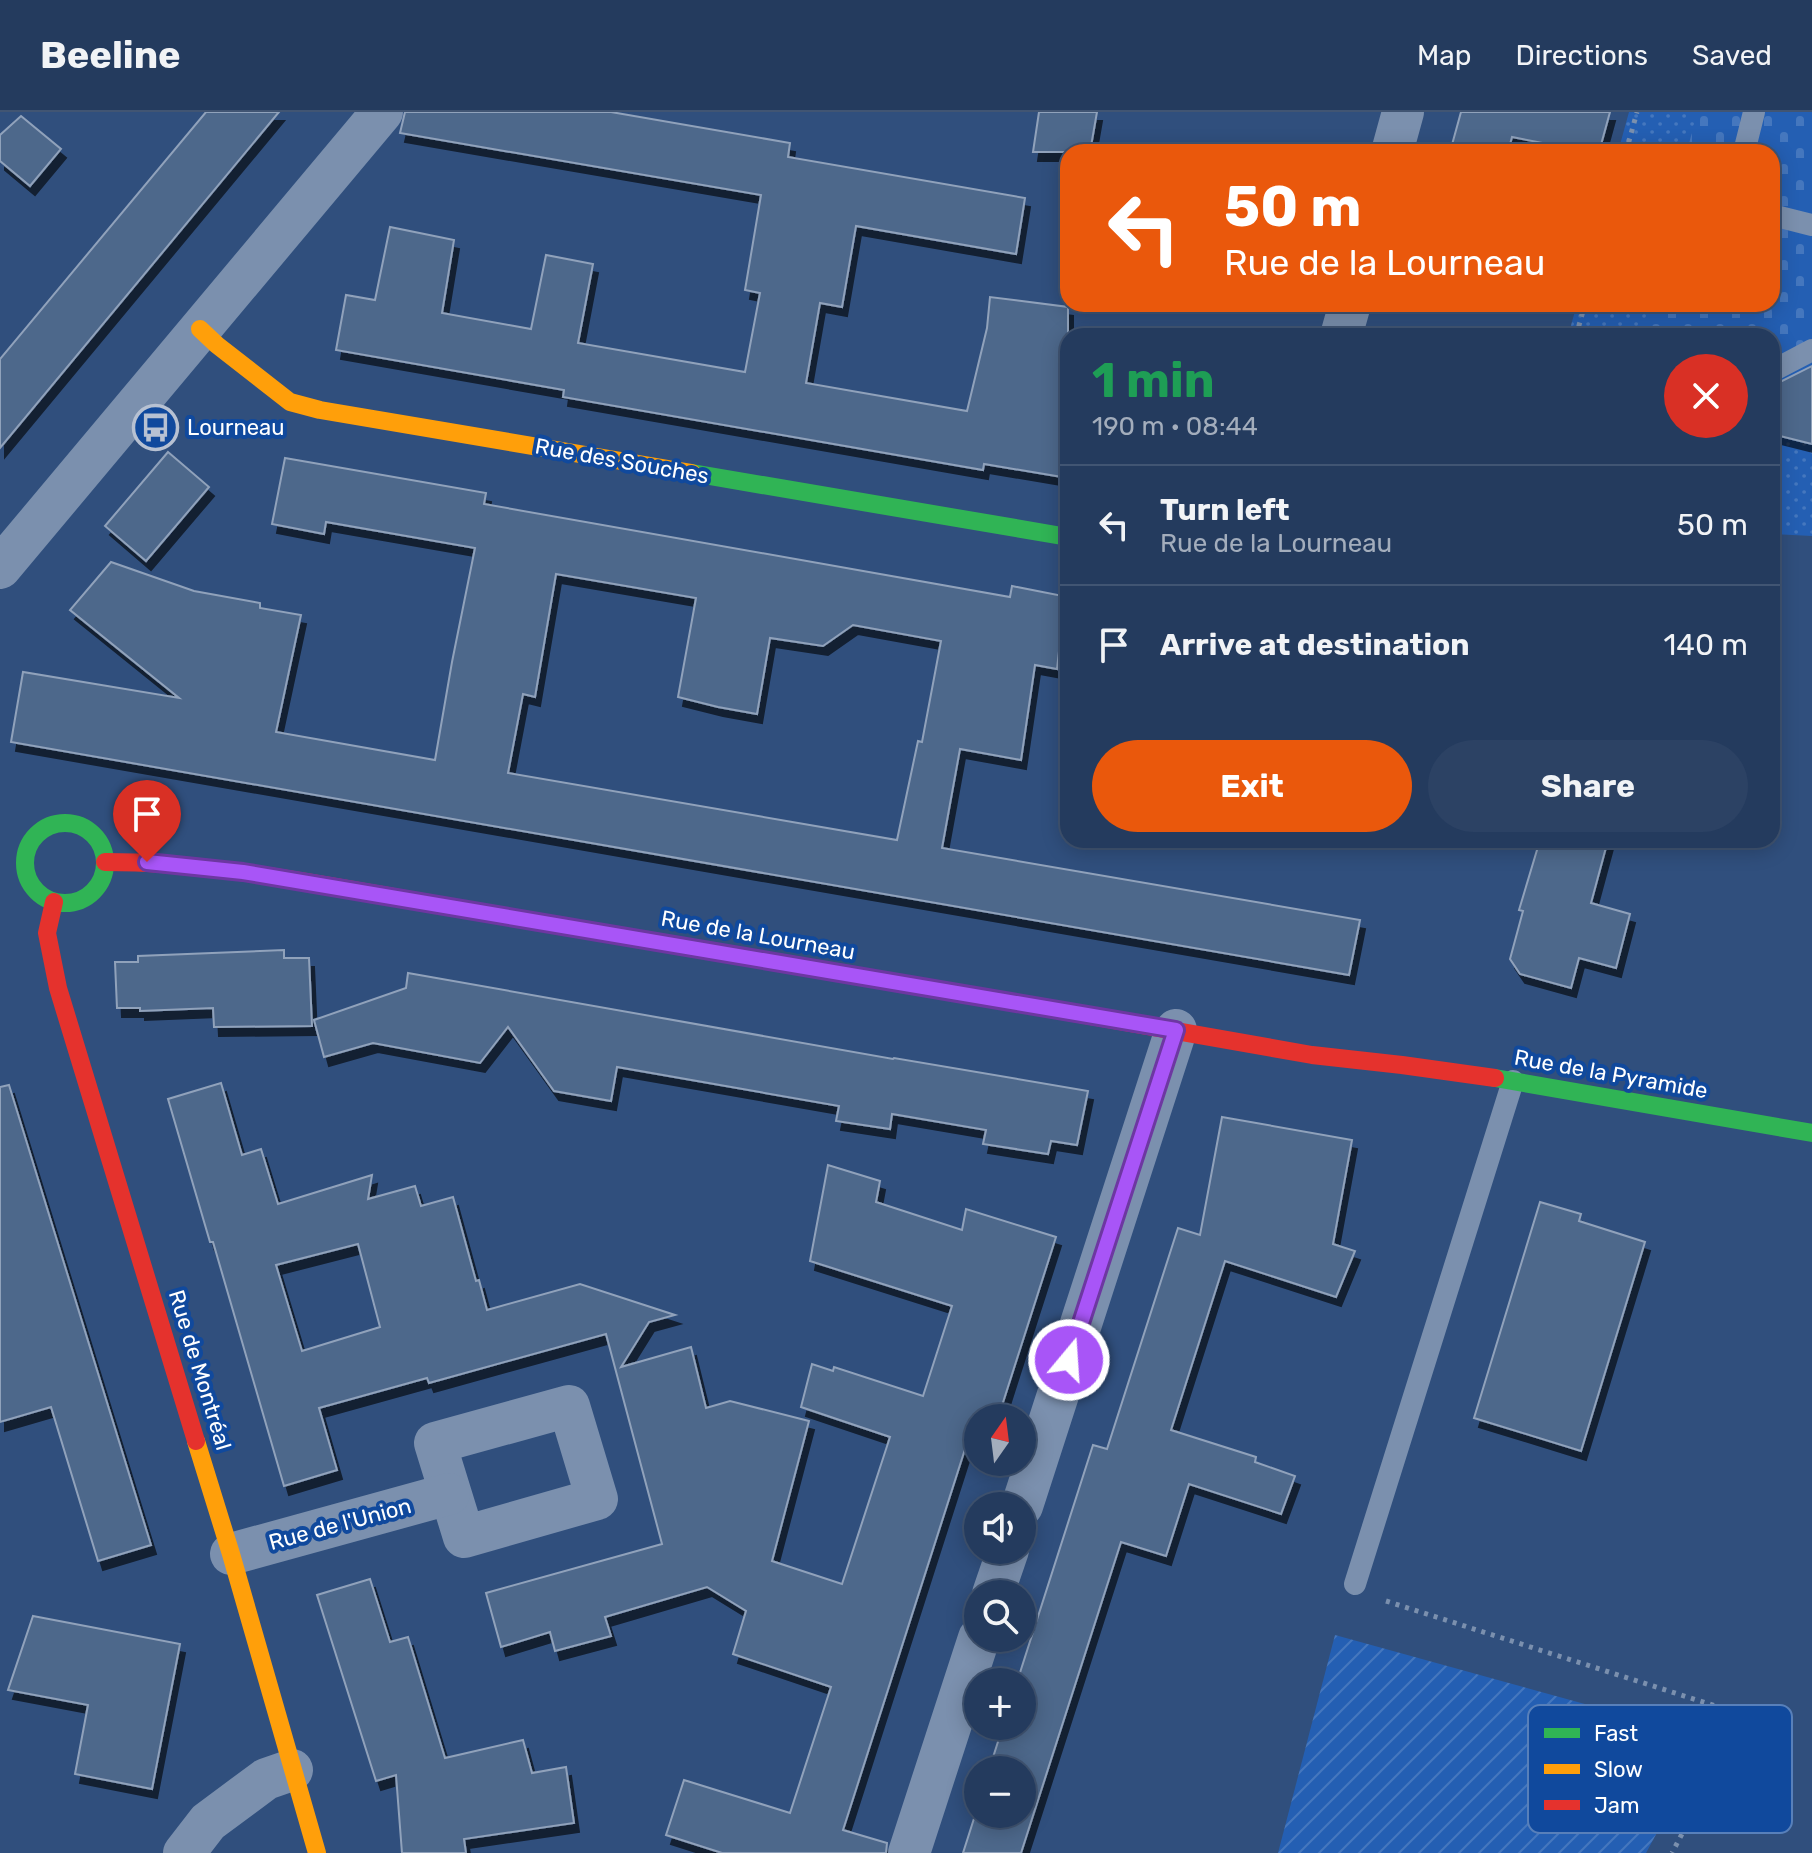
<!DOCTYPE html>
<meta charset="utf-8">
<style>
:root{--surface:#243b5e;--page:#2c4264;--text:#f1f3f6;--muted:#a3adbc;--line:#415573;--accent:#ea580c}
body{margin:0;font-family:Rubik,sans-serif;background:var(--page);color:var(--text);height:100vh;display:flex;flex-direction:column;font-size:30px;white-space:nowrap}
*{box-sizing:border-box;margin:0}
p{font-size:26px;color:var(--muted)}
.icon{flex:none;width:44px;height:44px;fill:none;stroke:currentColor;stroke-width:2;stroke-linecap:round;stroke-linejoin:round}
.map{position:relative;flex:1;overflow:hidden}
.sheet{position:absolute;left:1060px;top:216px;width:720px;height:520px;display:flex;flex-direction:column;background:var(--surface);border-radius:24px;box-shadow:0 4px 20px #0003,0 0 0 2px var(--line)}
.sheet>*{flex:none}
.hud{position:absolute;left:1060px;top:32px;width:720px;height:168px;border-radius:24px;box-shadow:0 4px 20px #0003,0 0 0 2px var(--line);background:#ea580c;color:#fff;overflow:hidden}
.needle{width:52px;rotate:14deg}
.controls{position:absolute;left:964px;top:1292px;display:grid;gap:16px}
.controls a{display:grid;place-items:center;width:72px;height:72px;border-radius:50%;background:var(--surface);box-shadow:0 4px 20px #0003,0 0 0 2px var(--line);font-size:40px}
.pin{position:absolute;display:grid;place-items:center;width:68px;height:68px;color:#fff;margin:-82px -34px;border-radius:50% 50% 50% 0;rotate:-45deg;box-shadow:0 0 8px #0007}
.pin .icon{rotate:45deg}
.me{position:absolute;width:88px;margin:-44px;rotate:18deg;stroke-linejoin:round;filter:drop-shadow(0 0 6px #0008)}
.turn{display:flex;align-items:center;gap:28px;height:168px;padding:0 32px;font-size:36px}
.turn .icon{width:104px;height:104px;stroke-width:2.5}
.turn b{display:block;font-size:56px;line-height:68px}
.round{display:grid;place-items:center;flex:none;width:84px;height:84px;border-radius:42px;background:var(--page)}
.summary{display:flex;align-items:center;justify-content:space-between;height:136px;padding:0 32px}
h1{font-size:48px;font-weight:700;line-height:60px;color:#1e9e55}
.action{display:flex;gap:16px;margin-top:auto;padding:16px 32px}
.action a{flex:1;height:92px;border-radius:48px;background:var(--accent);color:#fff;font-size:32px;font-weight:700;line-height:92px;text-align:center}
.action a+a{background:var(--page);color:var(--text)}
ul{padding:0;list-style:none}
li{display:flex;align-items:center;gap:24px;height:120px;padding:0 32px;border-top:2px solid var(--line)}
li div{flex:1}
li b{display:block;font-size:30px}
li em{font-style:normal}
header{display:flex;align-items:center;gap:48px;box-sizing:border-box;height:112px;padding:0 40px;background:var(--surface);border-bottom:2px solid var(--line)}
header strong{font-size:38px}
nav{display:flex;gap:44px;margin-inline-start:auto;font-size:28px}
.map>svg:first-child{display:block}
</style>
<header>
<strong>Beeline</strong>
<nav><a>Map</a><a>Directions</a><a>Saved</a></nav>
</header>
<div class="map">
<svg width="1812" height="1741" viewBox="0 0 1812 1741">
<defs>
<pattern id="grass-dots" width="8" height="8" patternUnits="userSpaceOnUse" patternTransform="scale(2)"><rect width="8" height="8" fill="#245fb3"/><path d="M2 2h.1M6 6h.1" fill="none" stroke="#4577be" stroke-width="1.8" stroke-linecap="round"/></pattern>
<pattern id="cemetery-stones" width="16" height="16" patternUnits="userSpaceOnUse" patternTransform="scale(2)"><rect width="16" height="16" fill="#245fb3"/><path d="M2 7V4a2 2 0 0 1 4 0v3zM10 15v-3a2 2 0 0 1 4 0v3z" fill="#4577be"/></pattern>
<pattern id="garden-furrows" width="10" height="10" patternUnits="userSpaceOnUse" patternTransform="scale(2)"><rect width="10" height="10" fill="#245fb3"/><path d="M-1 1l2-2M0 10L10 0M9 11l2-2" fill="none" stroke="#4577be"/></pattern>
<filter id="shadow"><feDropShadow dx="5" dy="9" stdDeviation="0" flood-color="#0009"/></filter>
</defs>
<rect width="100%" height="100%" fill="#304f7d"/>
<polygon fill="url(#grass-dots)" points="1629,0 1812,0 1812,424 1772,422 1772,224 1568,224 1577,192 1772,192 1772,40 1618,40"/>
<polygon fill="url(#cemetery-stones)" points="1697,0 1812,0 1812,333 1772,321 1772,224 1641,224 1649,192 1772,192 1772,40 1687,40"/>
<polygon fill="url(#garden-furrows)" points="1335,1523 1708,1626 1646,1741 1278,1741"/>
<g fill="#4e678b" stroke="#90a2bb" stroke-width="2" fill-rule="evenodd" filter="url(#shadow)">
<polygon points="206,0 279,0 0,336 0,247"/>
<polygon points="405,0 611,0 790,31 788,45 1025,86 1016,142 856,114 842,195 820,191 806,271 967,299 987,216 990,185 1068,195 1068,366 984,352 983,358 563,285 564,278 336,238 346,183 375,188 390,115 454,128 442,201 531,217 546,143 593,152 578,231 745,260 760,181 745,178 761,83 400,21"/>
<polygon points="1039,0 1097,0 1090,40 1033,40"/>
<polygon points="1461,0 1610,0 1599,40 1589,40 1512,25 1508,40 1450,40"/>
<polygon points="21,4 61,37 30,74 0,49 0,23"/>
<polygon points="1812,254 1812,332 1772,322 1772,273 1778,271"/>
<polygon points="168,340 209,375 146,449 105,414"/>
<path d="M285 346 486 381 484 392 1010 485 1012 474 1068 485V541L1059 539 1057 557 1035 553 1021 648 960 637 942 736 1360 808 1349 863 11 630 23 560 179 586 70 498 111 450 194 479 260 491V496L301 503 276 620 435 648 452 550 475 436 326 410 324 422 272 412ZM556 462 696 486 678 585 718 595 757 602 770 526 823 534 853 513 941 529 922 630 918 629 897 728 508 661 523 582 535 585Z"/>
<polygon points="1540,728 1608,728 1591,791 1630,802 1616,856 1579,846 1571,876 1520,862 1510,847 1523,799 1519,798"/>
<polygon points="284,838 284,846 309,846 312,914 214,915 213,896 140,899 140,896 117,896 115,850 138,850 138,844"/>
<polygon points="408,861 893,947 894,946 1088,979 1077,1033 1051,1029 1048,1042 983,1032 986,1018 892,1002 890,1017 836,1009 839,994 617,955 611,989 554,979 508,915 480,951 373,931 324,945 314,908 406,876"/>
<path d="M221 971 242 1043 261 1037 278 1092 372 1063 368 1087 415 1074 421 1094 453 1085 476 1169 479 1168 487 1198 580 1172 675 1203 649 1210 621 1255 691 1235 706 1296 730 1289 809 1309 772 1449 842 1472 890 1325 801 1295 812 1252 833 1259 834 1255 923 1284 952 1194 810 1149 828 1053 880 1069 876 1090 962 1118 966 1097 1056 1125 998 1306H975L843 1718 887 1731 886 1741H722L666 1723 684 1668 790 1701 831 1575 733 1542 746 1499 707 1475 605 1505 611 1524 555 1539 550 1520 501 1535 486 1481 662 1432 606 1222 429 1271 427 1266 319 1296 337 1358 284 1374 213 1130H210L168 987ZM358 1132 380 1215 302 1239 276 1153Z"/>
<polygon points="9,973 151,1433 98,1449 51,1295 0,1310 0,975"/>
<polygon points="1222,1005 1352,1028 1333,1132 1355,1139 1336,1185 1225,1149 1171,1318 1256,1345 1255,1350 1295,1364 1281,1402 1189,1372 1166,1444 1121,1430 1021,1741 963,1741 978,1694 978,1702 1022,1702 1022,1658 989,1658 1003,1614 1022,1614 1022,1570 1017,1570 1093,1333 1107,1337 1178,1116 1200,1123"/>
<polygon points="1540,1090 1581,1102 1579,1109 1645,1130 1581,1339 1474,1306"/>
<polygon points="370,1467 390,1530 408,1525 445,1646 523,1628 532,1661 566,1655 574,1711 464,1727 466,1741 402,1741 396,1663 376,1669 317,1483"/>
<polygon points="33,1504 180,1532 152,1677 75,1662 88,1593 8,1578"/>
</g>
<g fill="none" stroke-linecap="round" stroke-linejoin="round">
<g stroke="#7b90ae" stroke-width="5" stroke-dasharray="4 6" stroke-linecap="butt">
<polyline points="1626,40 1637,0"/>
<polyline points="1576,224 1585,192"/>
<polyline points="1386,1489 1744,1603 1672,1741"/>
</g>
<g stroke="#7b90ae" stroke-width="22">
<polyline points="1744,40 1754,0"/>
<polyline points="1772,103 1812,113"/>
<polyline points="1772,259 1812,238"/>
<polyline points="1355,1472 1513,969"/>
</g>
<g stroke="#7b90ae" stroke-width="42">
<polyline points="1392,40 1403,0"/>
<polyline points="1341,224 1350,192"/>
<polyline points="0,456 382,0"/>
<polygon points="569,1294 597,1387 464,1425 435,1331"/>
<polyline points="1022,1394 1176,918"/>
<polyline points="231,1442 449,1382"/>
<polyline points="993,1482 1008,1438"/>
<polyline points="184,1741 208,1710 266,1667 292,1658"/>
<polyline points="909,1741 979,1526"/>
</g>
<g stroke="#30b455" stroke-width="18">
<polyline points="692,361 1068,425"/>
<circle cx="65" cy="751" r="40"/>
<polyline points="428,791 1011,890"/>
<polyline points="1495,966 1812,1021"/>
</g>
<g stroke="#ff9f0a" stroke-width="18">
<polyline points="200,217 217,233 290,290 320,298 692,361"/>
<polyline points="196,1329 231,1442 317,1741"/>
</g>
<g stroke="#e5322d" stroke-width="18">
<path d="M105 750C214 750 321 773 428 791"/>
<polyline points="54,790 47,821 58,876 196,1329"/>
<polyline points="1011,890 1312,943 1402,953 1495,966"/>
</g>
</g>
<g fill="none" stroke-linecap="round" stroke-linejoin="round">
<defs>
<polyline id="route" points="147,750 243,760 1176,918 1069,1248"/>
</defs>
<use href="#route" stroke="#6d37a1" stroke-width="20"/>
<use href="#route" stroke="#a855f7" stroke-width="14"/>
</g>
<defs>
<symbol id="bus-ring" viewBox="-11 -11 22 22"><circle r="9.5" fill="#10499d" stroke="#b7c1d2" stroke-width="1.5"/><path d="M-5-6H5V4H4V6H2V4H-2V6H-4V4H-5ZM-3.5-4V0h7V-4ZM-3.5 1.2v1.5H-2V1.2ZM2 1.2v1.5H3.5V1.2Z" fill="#b7c1d2"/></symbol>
</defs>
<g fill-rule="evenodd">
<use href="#bus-ring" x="130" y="290" width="51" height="51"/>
</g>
<g text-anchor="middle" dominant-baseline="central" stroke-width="8" stroke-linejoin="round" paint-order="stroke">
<g font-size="22" fill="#fff" stroke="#10499d" text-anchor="start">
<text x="187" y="315">Lourneau</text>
</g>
<g font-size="22" fill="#fff" stroke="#10499d">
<text transform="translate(622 349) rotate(10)">Rue des Souches</text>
<text transform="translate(758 823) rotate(10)">Rue de la Lourneau</text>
<text transform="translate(1611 962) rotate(10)">Rue de la Pyramide</text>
<text transform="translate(200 1258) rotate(73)">Rue de Montréal</text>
<text transform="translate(340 1412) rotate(-15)">Rue de l'Union</text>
</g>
</g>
<rect x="1528" y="1593" width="264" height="128" rx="12" fill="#10499d" stroke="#5880ba" stroke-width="2"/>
<rect x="1544" y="1616" width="36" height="10" fill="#30b455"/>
<rect x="1544" y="1652" width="36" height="10" fill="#ff9f0a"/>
<rect x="1544" y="1688" width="36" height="10" fill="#e5322d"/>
<g font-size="22" fill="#fff">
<text x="1594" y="1629">Fast</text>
<text x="1594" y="1665">Slow</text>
<text x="1594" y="1701">Jam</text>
</g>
</svg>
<div class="controls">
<a><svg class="needle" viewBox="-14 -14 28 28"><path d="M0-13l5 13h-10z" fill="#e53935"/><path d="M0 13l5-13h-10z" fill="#a3adbc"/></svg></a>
<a><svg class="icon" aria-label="sound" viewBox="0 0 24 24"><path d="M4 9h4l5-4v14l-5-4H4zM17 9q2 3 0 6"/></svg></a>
<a><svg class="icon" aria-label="search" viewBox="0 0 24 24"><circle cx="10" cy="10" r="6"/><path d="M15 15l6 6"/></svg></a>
<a>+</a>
<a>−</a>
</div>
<div class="pin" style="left:147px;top:750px;background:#d93025"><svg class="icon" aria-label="arrive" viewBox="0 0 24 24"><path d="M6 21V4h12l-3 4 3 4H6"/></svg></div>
<svg class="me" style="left:1069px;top:1248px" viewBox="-20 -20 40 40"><circle r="17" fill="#a855f7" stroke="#fff" stroke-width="3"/><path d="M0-11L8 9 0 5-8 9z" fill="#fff"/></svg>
<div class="hud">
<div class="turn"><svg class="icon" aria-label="left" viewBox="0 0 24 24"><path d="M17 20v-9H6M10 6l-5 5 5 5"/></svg><div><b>50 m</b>Rue de la Lourneau</div></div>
</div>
<section class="sheet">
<div class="summary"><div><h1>1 min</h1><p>190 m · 08:44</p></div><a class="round" style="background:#d93025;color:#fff"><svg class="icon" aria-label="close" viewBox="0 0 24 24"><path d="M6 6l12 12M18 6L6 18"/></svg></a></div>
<ul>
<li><svg class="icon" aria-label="left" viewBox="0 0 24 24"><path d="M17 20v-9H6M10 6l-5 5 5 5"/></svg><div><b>Turn left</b><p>Rue de la Lourneau</p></div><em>50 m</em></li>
<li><svg class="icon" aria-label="arrive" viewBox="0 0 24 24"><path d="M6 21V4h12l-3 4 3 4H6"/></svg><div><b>Arrive at destination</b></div><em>140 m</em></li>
</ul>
<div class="action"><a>Exit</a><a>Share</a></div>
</section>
</div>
